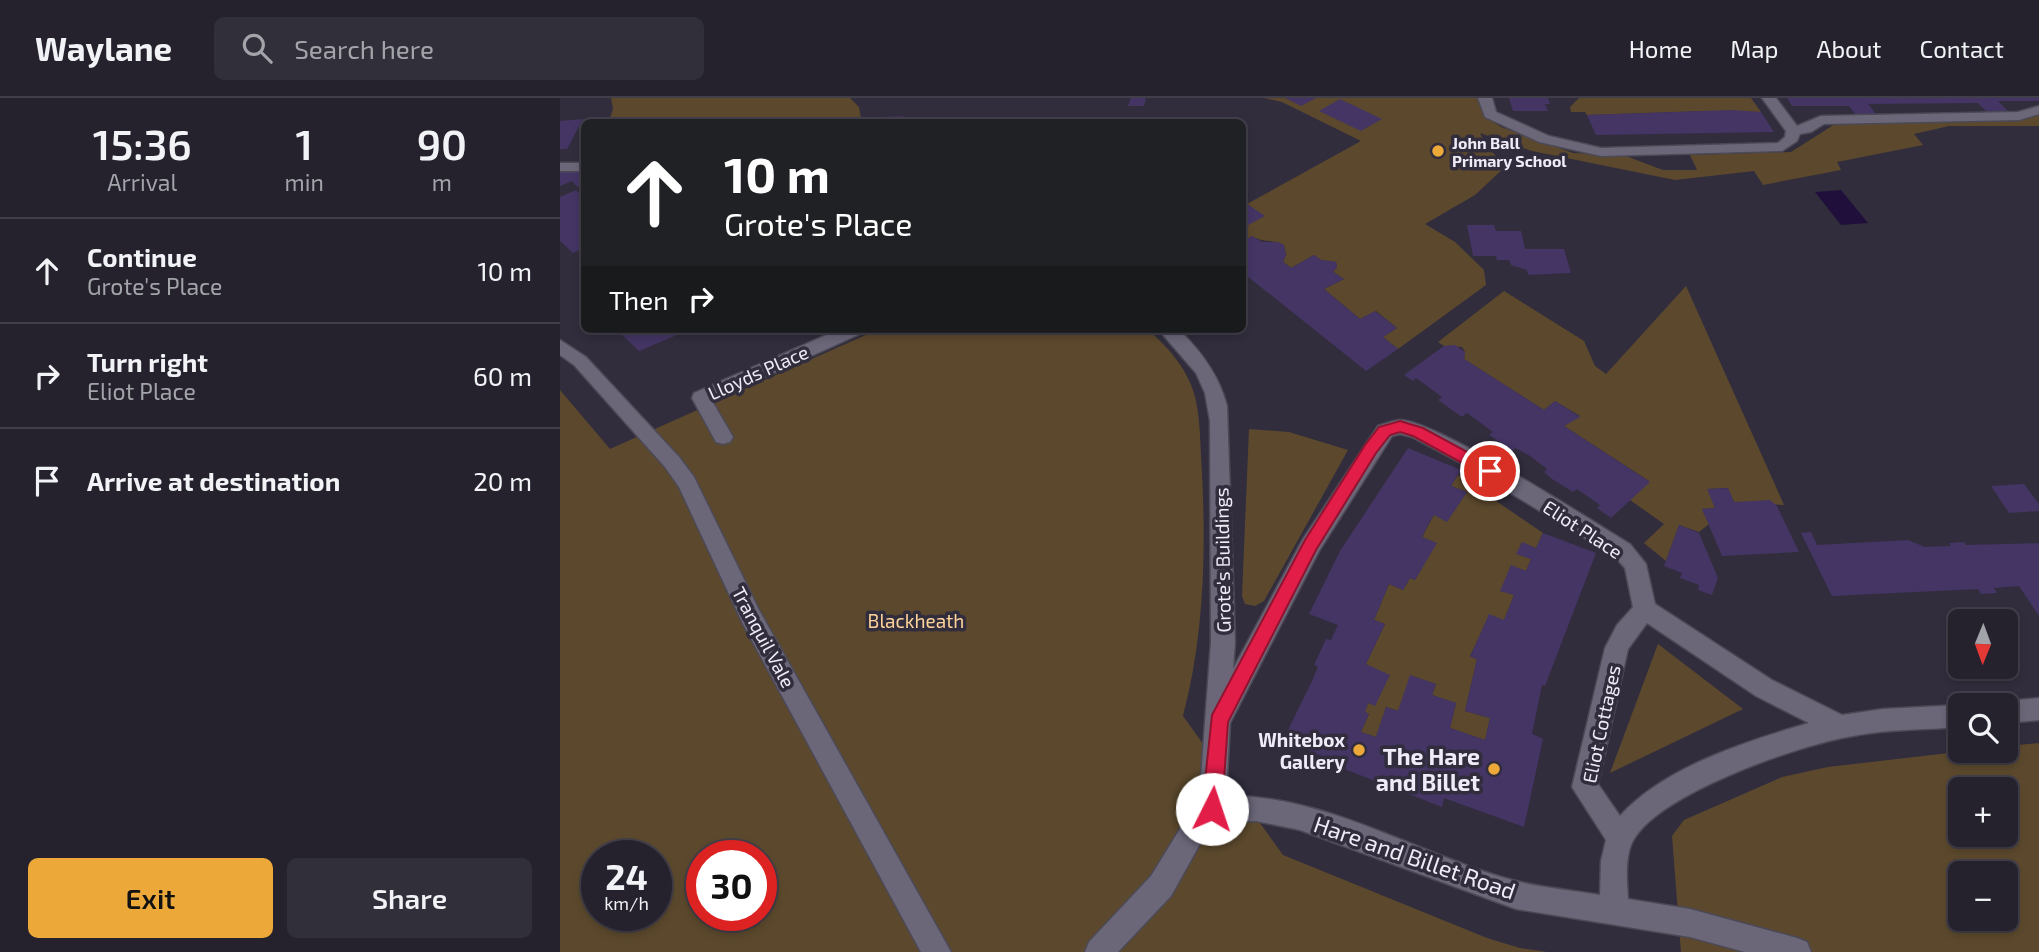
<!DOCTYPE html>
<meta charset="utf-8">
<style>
:root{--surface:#25222e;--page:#312f3a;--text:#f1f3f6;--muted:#a3a4aa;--line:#423f4a;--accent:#eca93a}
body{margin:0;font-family:"Exo 2",sans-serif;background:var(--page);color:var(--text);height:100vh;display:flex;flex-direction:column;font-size:26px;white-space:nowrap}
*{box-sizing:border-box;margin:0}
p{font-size:23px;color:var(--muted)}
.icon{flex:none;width:38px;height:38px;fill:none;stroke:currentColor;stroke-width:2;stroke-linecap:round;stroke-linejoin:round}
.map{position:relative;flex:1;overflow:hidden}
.drawer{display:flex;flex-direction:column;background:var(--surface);width:560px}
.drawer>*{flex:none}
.guide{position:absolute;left:21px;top:21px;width:665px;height:214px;border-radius:10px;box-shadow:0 4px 10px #0003,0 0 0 2px var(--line);background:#202124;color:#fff;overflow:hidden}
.needle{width:46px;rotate:181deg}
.tools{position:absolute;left:1388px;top:511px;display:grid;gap:14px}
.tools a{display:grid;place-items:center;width:70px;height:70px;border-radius:10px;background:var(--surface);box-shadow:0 4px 10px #0003,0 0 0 2px var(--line);font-size:35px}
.speed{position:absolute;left:21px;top:742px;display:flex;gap:14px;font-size:35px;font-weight:700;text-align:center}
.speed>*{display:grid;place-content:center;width:91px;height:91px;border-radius:50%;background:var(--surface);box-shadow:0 4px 10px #0003,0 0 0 2px var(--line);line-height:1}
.speed small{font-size:18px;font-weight:400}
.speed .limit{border:10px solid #d22;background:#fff;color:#111}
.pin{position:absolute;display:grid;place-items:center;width:60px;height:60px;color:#fff;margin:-30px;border:4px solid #fff;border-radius:50%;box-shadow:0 2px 7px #0007}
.me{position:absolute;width:77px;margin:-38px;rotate:4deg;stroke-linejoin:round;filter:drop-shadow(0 0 5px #0008)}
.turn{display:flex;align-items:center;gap:24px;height:147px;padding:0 28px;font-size:32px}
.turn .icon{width:91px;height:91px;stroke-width:2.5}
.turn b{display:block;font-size:49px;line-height:60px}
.then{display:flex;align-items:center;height:66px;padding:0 28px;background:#0003;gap:14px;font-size:26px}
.eta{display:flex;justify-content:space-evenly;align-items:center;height:119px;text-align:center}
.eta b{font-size:42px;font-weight:600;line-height:49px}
.button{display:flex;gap:14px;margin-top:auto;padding:14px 28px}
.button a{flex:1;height:80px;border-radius:10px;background:var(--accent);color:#111;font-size:28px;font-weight:600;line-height:80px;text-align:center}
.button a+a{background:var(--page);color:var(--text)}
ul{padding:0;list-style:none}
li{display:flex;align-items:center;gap:21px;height:105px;padding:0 28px;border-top:2px solid var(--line)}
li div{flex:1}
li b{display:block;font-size:26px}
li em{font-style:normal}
header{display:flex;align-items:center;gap:42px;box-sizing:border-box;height:98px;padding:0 35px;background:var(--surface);border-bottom:2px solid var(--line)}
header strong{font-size:33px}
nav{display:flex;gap:38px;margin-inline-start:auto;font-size:24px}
.search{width:490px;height:63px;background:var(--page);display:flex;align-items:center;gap:18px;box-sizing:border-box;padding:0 24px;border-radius:10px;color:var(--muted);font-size:26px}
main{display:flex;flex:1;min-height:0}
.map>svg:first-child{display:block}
</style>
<header>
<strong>Waylane</strong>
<div class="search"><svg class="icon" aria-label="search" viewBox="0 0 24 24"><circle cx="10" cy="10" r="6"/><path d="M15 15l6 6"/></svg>Search here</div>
<nav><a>Home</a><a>Map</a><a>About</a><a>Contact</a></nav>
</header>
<main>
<section class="drawer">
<div class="eta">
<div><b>15:36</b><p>Arrival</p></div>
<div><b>1</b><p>min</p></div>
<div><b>90</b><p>m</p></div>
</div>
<ul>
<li><svg class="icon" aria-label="ahead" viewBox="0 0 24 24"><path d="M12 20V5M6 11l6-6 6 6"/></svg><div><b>Continue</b><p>Grote's Place</p></div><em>10 m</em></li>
<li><svg class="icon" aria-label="right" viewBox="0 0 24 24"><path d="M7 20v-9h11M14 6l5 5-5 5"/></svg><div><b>Turn right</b><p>Eliot Place</p></div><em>60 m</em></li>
<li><svg class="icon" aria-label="arrive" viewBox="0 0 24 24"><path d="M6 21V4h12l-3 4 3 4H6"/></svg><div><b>Arrive at destination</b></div><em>20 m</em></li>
</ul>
<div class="button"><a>Exit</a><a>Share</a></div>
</section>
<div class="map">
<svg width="1479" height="854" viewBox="0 0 1479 854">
<rect width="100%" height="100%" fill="#312d3d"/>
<g fill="#5c492d" fill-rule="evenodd">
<polygon points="51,0 290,0 299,9 301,20 289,22 288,24 232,24 233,21 196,24 135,24 136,21 108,22 106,24 49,23 53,11"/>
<path d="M704 0H919L923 17 941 29 1013 55 1063 57 1103 72H1137L1130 57 1231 54 1275 26 1462 22 1479 17V28H1389L1354 36 1363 47 1277 64 1281 72 1203 87 1194 73 1115 82 972 53 920 35 925 45 945 69 915 97 865 126 895 144 924 172 926 187 838 251 823 239 837 230 816 213 800 221 764 191 784 181 773 174 777 169 776 164 761 162 754 157 731 170 723 164 726 156 724 147C713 141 703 145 692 138L687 141 683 138 682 130 704 118 687 106 801 43 722 4Z"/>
<polygon points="1019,0 1191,0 1201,14 1146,13 1027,17 1025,14 1011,14 1010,9"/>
<polygon points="1126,188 1224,407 1174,404 1168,390 1148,391 1155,410 1142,411 1149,426 1139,434 1119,427 1106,463 1084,445 1104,426 1070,402 1089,383 1004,328 1020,318 995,303 984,312 904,261 905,254 902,249 884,248 878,244 944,193 1024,243 1035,268 1046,276"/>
<path d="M319 231H587C607 248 626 269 634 295 641 320 640 348 642 374 646 457 644 538 623 618L723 757 927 840 960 850 987 854H0V292L50 351ZM37 758H96V817H37ZM142 758H201V817H142Z"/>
<polygon points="689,331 729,334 788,352 704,503 695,508 685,506 682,498"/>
<polygon points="898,377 983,435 976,450 962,445 957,456 971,461 966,473 951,468 941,493 954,497 944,522 924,529 910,558 917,561 905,613 930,620 925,642 890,630 896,605 872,597 876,586 851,578 838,613 826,609 816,639 801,634 809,616 805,614 808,605 815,607 806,566 825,526 814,522 829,486 843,492 850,480 855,482 876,445 862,439 874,417 887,423 907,394 891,388"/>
<polygon points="1098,546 1183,611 1050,675"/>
<path d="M1479 645V854H1121L1112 738 1124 722 1222 679 1268 669 1406 653H1446V648ZM1400 691H1446V737H1400ZM1400 775H1446V821H1400Z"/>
</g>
<polygon fill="#1f0f3a" points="1281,92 1308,125 1281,127 1255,94"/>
<g fill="#443564">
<polygon points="571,0 586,0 584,8 568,8"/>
<polygon points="725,0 756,0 741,8"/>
<polygon points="949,0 988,0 990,6 985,6 988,13 953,13"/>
<polygon points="1227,0 1479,0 1479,3 1438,3 1448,13 1426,13 1418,5 1308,6 1316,16 1295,16 1289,8 1232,8"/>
<polygon points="780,1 822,21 801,33 759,13"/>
<polygon points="1171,12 1201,14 1214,34 1036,37 1027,17"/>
<polygon points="343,18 341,24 288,24 288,22 301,20"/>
<polygon points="23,21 7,51 0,51 0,23"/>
<polygon points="0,72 24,73 24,86 17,89 12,83 0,88"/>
<polygon points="16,92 24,100 24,150 13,155 0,143 0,99"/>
<polygon points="687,106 705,118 682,130 682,109"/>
<polygon points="907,127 934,127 936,133 961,133 965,151 1004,151 1011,175 968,177 967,172 951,167 949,162 937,162 936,158 913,158"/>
<polygon points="682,138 687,141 692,138 702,144 718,144 724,147 726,157 723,164 731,170 754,157 761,162 776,164 777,169 773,174 784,181 764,191 800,221 815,213 837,230 823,239 838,251 806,273 682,174"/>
<polygon points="69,231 152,231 135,237 129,232 79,253 61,236"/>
<polygon points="895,247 905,254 904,261 984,312 995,303 1020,319 1004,328 1090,384 1051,420 1037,410 1040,407 1017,391 1013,394 992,381 984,374 987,371 970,358 955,350 953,353 929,337 933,334 907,315 902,319 878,302 882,299 856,280 853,283 844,277 884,248"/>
<polygon points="848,350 901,372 891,388 907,394 887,424 874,417 870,423 862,439 877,445 855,482 850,480 843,492 829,486 814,522 825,526 806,566 830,577 815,608 808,605 805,614 809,616 801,634 816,639 826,609 838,613 850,577 876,586 872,597 896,605 890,630 925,642 930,620 905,613 917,561 910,559 929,516 944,522 954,497 940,493 951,467 966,473 971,461 956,456 962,444 976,450 983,435 1036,455 985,588 982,587 972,636 983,641 964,729 884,700 882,709 779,669 781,666 723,642 752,583 758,569 754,567 766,541 771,542 778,527 749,516 780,453"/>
<polygon points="1464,386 1479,406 1479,413 1449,415 1431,388"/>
<polygon points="1168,390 1174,404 1210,402 1217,408 1239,454 1162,458 1142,411 1155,410 1147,391"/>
<polygon points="1119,427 1139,435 1158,480 1152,497 1138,492 1139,487 1120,480 1122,475 1104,468"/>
<polygon points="1251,434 1257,447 1348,442 1365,449 1391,448 1389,445 1404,444 1406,447 1479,445 1479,518 1459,488 1434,490 1437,495 1421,496 1418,491 1272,498 1241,435"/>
</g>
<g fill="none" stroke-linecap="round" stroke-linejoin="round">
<defs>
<g id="minor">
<polygon points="918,0 932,0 936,14 989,38 1041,50 1218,45 1225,39 1226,33 1202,0 1216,0 1237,28 1261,18 1458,14 1479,8 1479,16 1459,22 1264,26 1251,34 1240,36 1237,43 1222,53 1041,58 979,44 925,19"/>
<rect x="0" y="65" width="24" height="8"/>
<polygon points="280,231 305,231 302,235 152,303 173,339 170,344 163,346 156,344 132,300 134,295"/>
<path d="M598 231H618C641 253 659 277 667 308L675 544 673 571 743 441 818 328C824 326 832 323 839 322 872 320 1032 423 1070 446L1086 466 1095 506 1212 582 1282 617 1323 611 1400 607H1401L1400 629C1364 632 1328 631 1293 638 1242 646 1091 697 1071 747 1065 763 1067 785 1068 801L1130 811 1237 840 1247 844 1251 854H1185L1130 839 956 811 740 732 696 723 658 724 641 744 611 798 558 854H525L529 844 591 778 623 726 639 706 651 544 650 323 645 295 636 275ZM840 336 852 339 901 365 1054 458 1065 470 1073 509 1057 527 1045 550 1012 689 1046 742 1041 763 1040 797C1012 792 983 790 956 783 860 758 766 696 666 698L670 625 759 453 832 338ZM1087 525 1196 598 1249 625C1187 643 1104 669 1060 718L1038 686 1068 551Z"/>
<polygon points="0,242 26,259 119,359 134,379 199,512 391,854 361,854 183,526 119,389 105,369 14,267 0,257"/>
<polygon points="1479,600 1479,622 1446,625 1446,607 1437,607 1446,603"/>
</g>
</defs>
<use href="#minor" stroke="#4c4956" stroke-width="3"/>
<use href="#minor" fill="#6b6779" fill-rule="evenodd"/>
</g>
<polygon fill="#e11d48" stroke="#92132f" stroke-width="2" points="840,323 863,330 935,369 937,373 935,377 924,377 853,338 840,334 830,337 816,355 756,452 668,624 662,711 659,718 652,721 645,718 642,711 652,617 745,442 805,347 819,329"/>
<g fill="#eca93a" stroke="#312d3d" stroke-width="2.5">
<circle cx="878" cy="53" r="7"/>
<circle cx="799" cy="652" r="7"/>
<circle cx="934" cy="671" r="7"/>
</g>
<g text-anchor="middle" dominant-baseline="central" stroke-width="7" stroke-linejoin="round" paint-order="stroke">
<g font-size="16" font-weight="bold" fill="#efecf7" stroke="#312d3d" text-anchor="start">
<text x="892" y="44">John Ball<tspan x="892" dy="18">Primary School</tspan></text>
</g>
<g font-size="19" fill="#efecf7" stroke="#312d3d">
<text transform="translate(198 274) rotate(-24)">Lloyds Place</text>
<text transform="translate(1023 431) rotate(33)">Eliot Place</text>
<text transform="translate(662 462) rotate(-91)">Grote's Buildings</text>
<text transform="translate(204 539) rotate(62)">Tranquil Vale</text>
<text transform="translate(1041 626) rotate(-78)">Eliot Cottages</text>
</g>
<g font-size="19" fill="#fdd399" stroke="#312d3d">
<text x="356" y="522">Blackheath</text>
</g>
<g font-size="19" font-weight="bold" fill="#efecf7" stroke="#312d3d" text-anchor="end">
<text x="785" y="641">Whitebox<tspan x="785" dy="22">Gallery</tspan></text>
</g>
<g font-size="23" font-weight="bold" fill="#efecf7" stroke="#312d3d" text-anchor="end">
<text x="920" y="658">The Hare<tspan x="920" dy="26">and Billet</tspan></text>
</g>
<g font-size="23" fill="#efecf7" stroke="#312d3d">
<text transform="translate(855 759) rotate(19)">Hare and Billet Road</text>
</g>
</g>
</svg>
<div class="tools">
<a><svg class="needle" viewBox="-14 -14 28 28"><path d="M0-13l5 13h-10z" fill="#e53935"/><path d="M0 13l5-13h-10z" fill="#a3a4aa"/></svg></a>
<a><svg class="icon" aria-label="search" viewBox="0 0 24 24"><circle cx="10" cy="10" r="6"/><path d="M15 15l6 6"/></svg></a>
<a>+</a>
<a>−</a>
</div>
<div class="speed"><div>24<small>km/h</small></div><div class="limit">30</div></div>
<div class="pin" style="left:930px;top:373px;background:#d93025"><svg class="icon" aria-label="arrive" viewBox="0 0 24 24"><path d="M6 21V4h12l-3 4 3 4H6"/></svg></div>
<svg class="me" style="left:652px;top:711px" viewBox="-20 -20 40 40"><circle r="19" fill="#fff"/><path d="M0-13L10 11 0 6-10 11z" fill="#e11d48"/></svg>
<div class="guide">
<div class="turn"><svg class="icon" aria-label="ahead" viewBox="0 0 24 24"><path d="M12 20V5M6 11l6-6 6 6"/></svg><div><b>10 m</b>Grote's Place</div></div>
<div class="then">Then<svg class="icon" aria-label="right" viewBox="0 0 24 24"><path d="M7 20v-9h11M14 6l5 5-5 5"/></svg></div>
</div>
</div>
</main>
